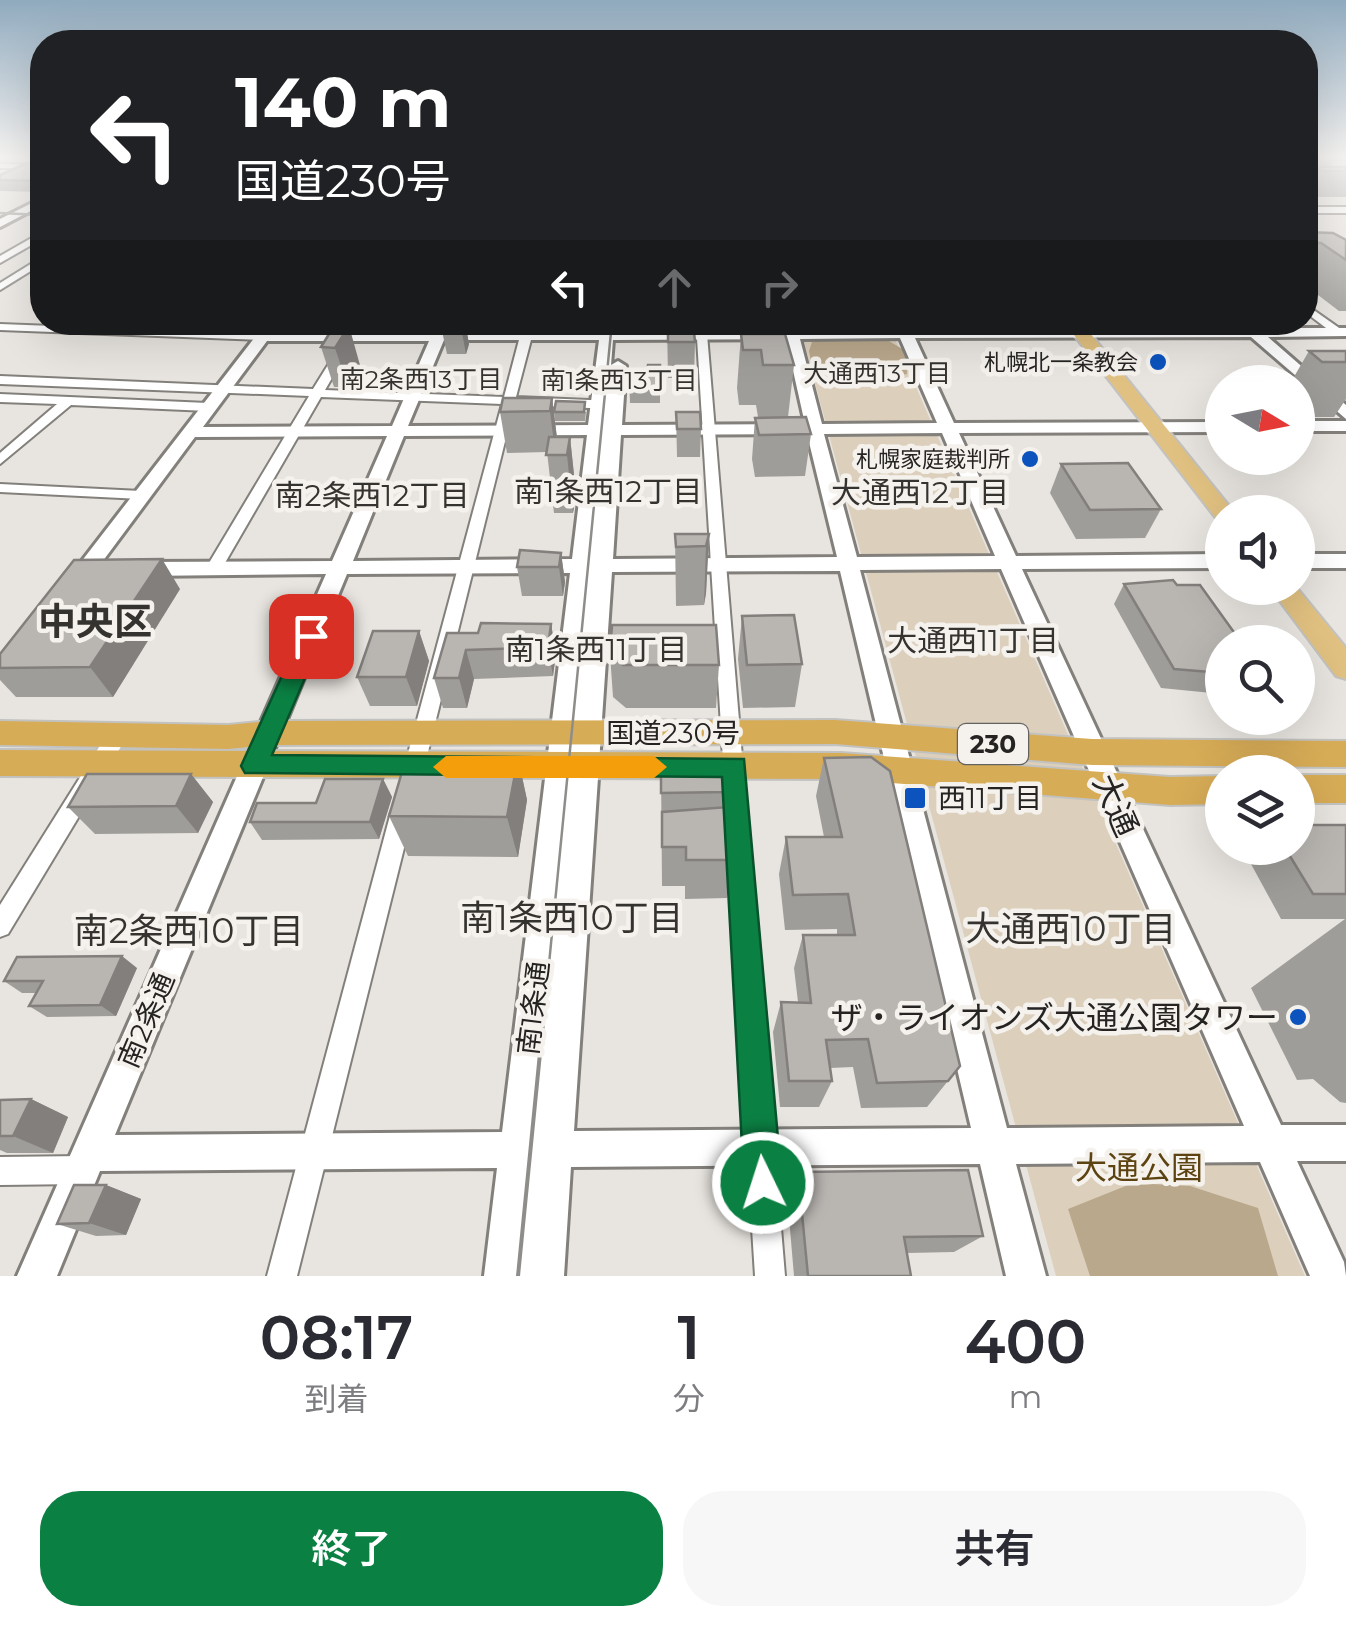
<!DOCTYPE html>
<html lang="ja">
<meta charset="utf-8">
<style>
:root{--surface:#fff;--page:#f7f7f7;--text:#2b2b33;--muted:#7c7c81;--accent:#0b8043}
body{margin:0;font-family:Montserrat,"Noto Sans JP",sans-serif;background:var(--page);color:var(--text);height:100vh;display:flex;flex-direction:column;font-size:38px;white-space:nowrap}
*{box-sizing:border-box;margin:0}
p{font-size:32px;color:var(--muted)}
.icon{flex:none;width:55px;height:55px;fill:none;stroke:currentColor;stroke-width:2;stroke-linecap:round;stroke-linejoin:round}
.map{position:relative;height:1276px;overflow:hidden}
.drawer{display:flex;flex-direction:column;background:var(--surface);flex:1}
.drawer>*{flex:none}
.banner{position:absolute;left:30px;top:30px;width:1288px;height:305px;border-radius:40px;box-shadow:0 10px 40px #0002;background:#202124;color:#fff;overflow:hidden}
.needle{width:65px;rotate:100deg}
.buttons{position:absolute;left:1205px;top:365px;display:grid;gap:20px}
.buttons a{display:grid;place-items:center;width:110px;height:110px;border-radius:50%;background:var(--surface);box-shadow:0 10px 40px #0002;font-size:50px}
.pin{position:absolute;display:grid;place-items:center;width:85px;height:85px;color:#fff;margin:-42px;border-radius:20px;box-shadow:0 5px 15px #0006}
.me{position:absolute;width:110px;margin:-55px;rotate:356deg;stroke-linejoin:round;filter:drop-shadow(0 0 8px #0008)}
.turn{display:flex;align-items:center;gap:35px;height:210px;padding:0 40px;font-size:45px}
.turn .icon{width:130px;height:130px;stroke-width:2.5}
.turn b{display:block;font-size:70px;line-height:85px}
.lanes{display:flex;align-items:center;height:95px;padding:0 40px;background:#0003;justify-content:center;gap:50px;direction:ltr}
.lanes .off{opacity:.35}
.eta{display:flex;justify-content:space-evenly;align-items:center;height:170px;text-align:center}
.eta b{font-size:60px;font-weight:600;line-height:70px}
.action{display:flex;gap:20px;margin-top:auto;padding:20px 40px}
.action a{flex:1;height:115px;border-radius:40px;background:var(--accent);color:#fff;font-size:40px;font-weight:600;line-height:115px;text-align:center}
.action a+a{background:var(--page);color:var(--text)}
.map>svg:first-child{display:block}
</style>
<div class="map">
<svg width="1346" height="1276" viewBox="0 0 1346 1276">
<rect width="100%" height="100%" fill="#e8e5e0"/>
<polygon fill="#dcd0bd" points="803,339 895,339 1305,1276 1056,1276"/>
<g fill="#baa88c">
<polygon points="834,337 887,340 906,351 907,374 866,381 813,371 809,351 812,342"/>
<polygon points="1133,1183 1190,1186 1258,1208 1278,1276 1090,1276 1068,1209"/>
</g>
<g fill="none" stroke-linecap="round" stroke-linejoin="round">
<defs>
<g id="minor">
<polygon points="0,164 42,165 42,169 0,168"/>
<rect x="1305" y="207" width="41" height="6"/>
<polygon points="42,232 42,239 0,263 0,256"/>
<polygon points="42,257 42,264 0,290 0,283"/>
<polygon points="1305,304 1342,330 1342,334 1334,334 1305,312"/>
<polygon points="696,322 706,322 785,1276 755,1276"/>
<polygon points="839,322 850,322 852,336 844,336"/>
<polygon points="0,324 262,334 268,337 262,340 0,330"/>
<polygon points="526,333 532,336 516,397 614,401 620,405 614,409 514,405 423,772 420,778 413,780 406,778 403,772 502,404 321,397 222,568 214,573 206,568 309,396 0,384 0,376 313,389 336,352 340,351 346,354 325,390 504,397 520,336"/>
<polygon points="0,394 208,403 214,407 208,411 71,405 0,464 0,453 57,404 0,402"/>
<polygon points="0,484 141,491 148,495 141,499 0,492"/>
<polygon points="118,726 125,728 128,734 125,740 8,934 0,937 0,905 111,728"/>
<polygon points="402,803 409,805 413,812 297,1276 267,1276 391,812 395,805"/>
<polygon points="82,1156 92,1160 96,1170 92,1180 82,1184 0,1185 0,1157"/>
</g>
<g id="tertiary">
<polygon points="42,198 42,205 0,227 0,219"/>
<path d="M437 322H451L447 332 600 331 601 322H615L614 331 786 330V322H800V330H896L893 322H907L911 330 1243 328 1250 324 1259 328H1346V336L1268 337 1346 405V419L1251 337 915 338 954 423 1222 422V432L959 433 1016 556 1222 554V568L1022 569 1281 1125H1346V1161H1297L1344 1262 1346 1276H1310L1260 1162 1016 1164 1046 1276H1006L980 1164 571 1167 564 1276H524L534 1168 524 1276H484L497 1168 100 1171 57 1276H17L326 574 141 576 131 569 141 562 332 561 387 436 195 437 82 589H68L64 584 265 324H275L273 333 433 332ZM900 338 937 423 822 424 800 339ZM786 339 805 424 622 425 626 366 618 361 611 365 613 340ZM444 340H599L588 425 408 426ZM267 341H429L392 426 203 427ZM942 433 995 556 857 557 824 434ZM807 434 837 557 613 559 621 435ZM587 435 572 559 353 561 404 436ZM1001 569 1244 1126 1007 1128 860 570ZM840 571 971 1128 574 1131 612 572ZM570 573 502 1132 115 1135 347 574Z"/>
<rect x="1298" y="421" width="48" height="10"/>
<rect x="1298" y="554" width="48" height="14"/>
</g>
<g id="primary">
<polygon points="1064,322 1081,322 1234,512 1222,512 1222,519 1215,517"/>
<polygon points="1270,588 1297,588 1346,648 1346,679 1336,676"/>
</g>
<g id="trunk">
<polygon points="835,720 1092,739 1346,741 1346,767 1092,765 835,744 268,745 228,749 0,745 0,721 228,725 268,721"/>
<polygon points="0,750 841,753 1170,777 1222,776 1222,804 1170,805 841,779 0,776"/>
<rect x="1298" y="775" width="48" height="28"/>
</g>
</defs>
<use href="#minor" stroke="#83807c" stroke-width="4"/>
<use href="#tertiary" stroke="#83807c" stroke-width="6"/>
<use href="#primary" stroke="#c2c2c1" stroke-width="4"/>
<use href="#trunk" stroke="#c2c2c1" stroke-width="4"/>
<use href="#minor" fill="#fff" fill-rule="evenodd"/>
<use href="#tertiary" fill="#fff" fill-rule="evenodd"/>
<use href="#primary" fill="#e1c181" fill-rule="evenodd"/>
<use href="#trunk" fill="#d7ac57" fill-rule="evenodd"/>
<g stroke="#8f8d8a" stroke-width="2.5">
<polyline points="0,213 42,215"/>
<polyline points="549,964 612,322"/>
</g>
<polyline stroke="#8f8d8a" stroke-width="4" points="518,1276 549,962"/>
</g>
<g fill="#9f9d99">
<polygon points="1305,156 1346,156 1346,161 1333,161 1330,167 1346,167 1346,197 1308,197 1305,195"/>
<polygon points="27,163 40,192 0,191 0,175"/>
<polygon points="1305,232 1346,240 1346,311 1339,311 1305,285"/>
<polygon points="440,322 465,322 469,344 466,354 447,354"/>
<polygon points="667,322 695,342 694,378 668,378"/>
<polygon points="942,322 1004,322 942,324"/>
<polygon points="334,326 360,365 348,387 334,387 321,347"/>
<polygon points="741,334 794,365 788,417 811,434 805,476 755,477 752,459 755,418 758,417 756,405 739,405 737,388"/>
<polygon points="1309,351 1346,351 1346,399 1334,417 1298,417 1298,382 1291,382"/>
<polygon points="660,365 660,403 630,403 629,378 647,377"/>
<polygon points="552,398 557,437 570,437 576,494 573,513 554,513 547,452 507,453 500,412"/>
<polygon points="554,412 586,412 585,421 555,421"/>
<polygon points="676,412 701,429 700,457 677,457"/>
<polygon points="1061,464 1161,509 1145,538 1076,539 1050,493"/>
<polygon points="675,534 709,534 706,593 704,605 676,606"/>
<polygon points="561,553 565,582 563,596 522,596 517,567"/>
<polygon points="1124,584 1222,642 1222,694 1161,688 1114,604"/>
<polygon points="180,589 113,697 16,697 0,680 0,654"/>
<polygon points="742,616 802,664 795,707 743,708 738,659"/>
<polygon points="551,624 556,653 553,676 474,679 467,708 443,708 434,678 478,633"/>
<polygon points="419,631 429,661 417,706 370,706 357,677"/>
<polygon points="610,654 719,665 716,708 626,708 613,697"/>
<polygon points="518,758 527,800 518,857 408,856 389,816 425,772"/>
<polygon points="824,758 960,1066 927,1107 861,1108 853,1067 830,1068 832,1081 819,1107 780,1107 773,1032 781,1002 798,1002 794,968 803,935 837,935 837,929 785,930 779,874 786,837 824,837 816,796"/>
<polygon points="661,769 725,792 724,807 731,860 727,898 685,899 685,886 662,886"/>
<polygon points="191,774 213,802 198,833 95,834 68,807"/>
<polygon points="383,779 392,797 379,839 262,840 250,822 316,803"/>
<polygon points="1346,825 1346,1103 1340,1102 1313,1079 1297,1080 1251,988 1345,919 1281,919 1245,853 1250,848 1298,848"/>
<polygon points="137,968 116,1016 47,1017 29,1006 37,993 22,993 4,981"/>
<polygon points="31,1099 68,1117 53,1153 7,1153 0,1150 0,1100"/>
<polygon points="798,1172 983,1236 954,1252 907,1253 911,1276 794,1276 787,1194"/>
<polygon points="106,1185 141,1199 126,1235 96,1236 57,1224"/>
</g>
<g fill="#827f7d">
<polygon points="42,177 42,191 40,192 34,181"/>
<polygon points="460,322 465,322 469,344 466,354"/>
<polygon points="349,326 360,365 348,387 335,348"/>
<polygon points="552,398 557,439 555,452 550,411"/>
<polygon points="570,437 576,494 573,513 567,455"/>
<polygon points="709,534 706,593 704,605 706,546"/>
<polygon points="561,553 565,582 563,596 559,567"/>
<polygon points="162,559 180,589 113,697 90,667"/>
<polygon points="551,624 556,653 553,676 548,647"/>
<polygon points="419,631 429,661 417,706 406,677"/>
<polygon points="466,650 474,679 467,708 459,678"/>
<polygon points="518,758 527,800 518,857 507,817"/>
<polygon points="191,774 213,802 198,833 176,806"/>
<polygon points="383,779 392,797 379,839 370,822"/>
<polygon points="122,956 137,968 116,1016 100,1005"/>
<polygon points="31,1099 68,1117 53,1153 13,1136"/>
<polygon points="106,1185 141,1199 126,1235 89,1223"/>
</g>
<g fill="#b9b6b2" stroke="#827f7d" stroke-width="2.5">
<polygon points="1305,156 1332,156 1335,157 1315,158 1316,167 1346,167 1346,171 1322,171 1305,162"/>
<polygon points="27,163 42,163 42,177 34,181 0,180 0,175"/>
<polygon points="1305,232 1333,233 1346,240 1346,260 1321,243 1305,242"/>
<polygon points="668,322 693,322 695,342 668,342"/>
<polygon points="334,326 349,326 335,348 321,347"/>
<polygon points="741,334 785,334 794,365 763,365 761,350 743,350"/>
<polygon points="1309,351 1346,351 1346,362 1322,362"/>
<polygon points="648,365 660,365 660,389 629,390 629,378 647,377"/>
<polygon points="503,398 552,398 550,411 500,412"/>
<polygon points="556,401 585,402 584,412 554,412"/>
<polygon points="676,412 700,412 701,429 677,429"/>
<polygon points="806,417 811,434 759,435 755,418"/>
<polygon points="549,437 570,437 567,455 546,455"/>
<polygon points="1128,463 1161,509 1090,510 1061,464"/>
<polygon points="675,534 709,534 706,546 676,547"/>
<polygon points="520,550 561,553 559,567 517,567"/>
<polygon points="162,559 90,667 0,668 0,654 74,560"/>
<polygon points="1173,580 1177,585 1200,585 1241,642 1222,642 1222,673 1174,669 1124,584"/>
<polygon points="794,615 802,664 747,665 742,616"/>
<polygon points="481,623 551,624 548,647 466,650 459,678 434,678 447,633 478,633"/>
<polygon points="612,625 716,625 719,665 623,665 610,654"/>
<polygon points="373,631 419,631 406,677 357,677"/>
<polygon points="871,757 890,771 960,1066 948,1081 877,1083 868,1039 826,1040 832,1081 789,1081 781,1002 811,1003 803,935 855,935 848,894 793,895 786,837 842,837 824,758"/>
<polygon points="428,758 518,758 507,817 389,816 402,772 425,772"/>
<polygon points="661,769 724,769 725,792 661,793"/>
<polygon points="87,774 191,774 176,806 68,807"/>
<polygon points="325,779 383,779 370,822 250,822 257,803 316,803"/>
<polygon points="728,807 731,860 686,860 686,847 662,847 662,812"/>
<polygon points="1298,825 1346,825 1346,894 1313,894 1285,848 1298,848"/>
<polygon points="122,956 100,1005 29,1006 43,981 4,981 17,957"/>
<polygon points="31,1099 13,1136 0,1136 0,1100"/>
<polygon points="968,1170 983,1236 904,1237 911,1276 808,1276 798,1172"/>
<polygon points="74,1185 106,1185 89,1223 57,1224"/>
</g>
<linearGradient id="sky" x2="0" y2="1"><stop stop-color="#90aabe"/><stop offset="0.47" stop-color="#f5f3f1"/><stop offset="1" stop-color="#f5f3f1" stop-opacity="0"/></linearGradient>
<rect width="1346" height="334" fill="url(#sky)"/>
<polygon fill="#0b8043" stroke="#07532c" stroke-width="2.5" points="311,628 323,636 272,755 744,759 782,1183 777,1197 763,1202 750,1197 744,1183 722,777 245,773 241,766 300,636"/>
<polygon fill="#f59e0b" points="446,756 654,756 667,767 654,778 446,778 433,767"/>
<g fill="#0c53bd" stroke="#f5f2ee" stroke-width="4">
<circle cx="1158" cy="362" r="10"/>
<circle cx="1030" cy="459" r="10"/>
<rect x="903" y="786" width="24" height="24" rx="5"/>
<circle cx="1298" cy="1017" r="10"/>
</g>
<g text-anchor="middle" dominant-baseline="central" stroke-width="9" stroke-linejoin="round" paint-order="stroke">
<g font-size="22" fill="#252423" stroke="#f5f2ee" text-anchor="end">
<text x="1138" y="362">札幌北一条教会</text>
<text x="1010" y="459">札幌家庭裁判所</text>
</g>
<g font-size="25" fill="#353330" stroke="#f5f2ee">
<text x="877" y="373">大通西13丁目</text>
<text x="421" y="379">南2条西13丁目</text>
<text x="619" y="380">南1条西13丁目</text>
</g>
<rect fill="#f5f2ee" stroke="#636260" stroke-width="2.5" x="958" y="724" width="70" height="40" rx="8"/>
<g font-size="25" font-weight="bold" fill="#252423">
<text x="993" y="744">230</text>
</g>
<g font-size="28" fill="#252423" stroke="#f5f2ee">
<text x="673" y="733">国道230号</text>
<text transform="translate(533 1008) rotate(-83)">南1条通</text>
<text transform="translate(146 1020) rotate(-67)">南2条通</text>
</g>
<g font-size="28" fill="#252423" stroke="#f5f2ee" text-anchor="start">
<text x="938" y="798">西11丁目</text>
</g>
<g font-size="30" fill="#353330" stroke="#f5f2ee">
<text x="608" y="491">南1条西12丁目</text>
<text x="920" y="492">大通西12丁目</text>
<text x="372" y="495">南2条西12丁目</text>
<text x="973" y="640">大通西11丁目</text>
<text x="596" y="649">南1条西11丁目</text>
</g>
<g font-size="32" fill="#252423" stroke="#f5f2ee">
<text transform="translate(1116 805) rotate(66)">大通</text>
</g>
<g font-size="32" fill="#252423" stroke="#f5f2ee" text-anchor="end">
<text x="1278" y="1017">ザ・ライオンズ大通公園タワー</text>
</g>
<g font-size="32" fill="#5d4311" stroke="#f5f2ee">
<text x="1139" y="1167">大通公園</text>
</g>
<g font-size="35" fill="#353330" stroke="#f5f2ee">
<text x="572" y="917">南1条西10丁目</text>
<text x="1071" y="928">大通西10丁目</text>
<text x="189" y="930">南2条西10丁目</text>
</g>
<g font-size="38" font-weight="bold" fill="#353330" stroke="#f5f2ee">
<text x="95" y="621">中央区</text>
</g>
</g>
</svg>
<div class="buttons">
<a><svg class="needle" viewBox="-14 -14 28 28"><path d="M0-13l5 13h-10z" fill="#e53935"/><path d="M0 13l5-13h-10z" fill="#7c7c81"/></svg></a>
<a><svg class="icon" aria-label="sound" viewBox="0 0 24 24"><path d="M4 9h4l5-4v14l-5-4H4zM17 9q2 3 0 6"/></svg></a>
<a><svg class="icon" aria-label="search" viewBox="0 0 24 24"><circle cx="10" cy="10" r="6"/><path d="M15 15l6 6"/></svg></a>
<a><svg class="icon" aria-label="layers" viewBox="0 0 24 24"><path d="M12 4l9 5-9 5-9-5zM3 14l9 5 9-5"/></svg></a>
</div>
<div class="pin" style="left:311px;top:636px;background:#d93025"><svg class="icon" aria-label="arrive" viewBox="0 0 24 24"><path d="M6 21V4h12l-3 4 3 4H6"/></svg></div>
<svg class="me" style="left:763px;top:1183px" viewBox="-20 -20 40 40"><circle r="17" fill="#0b8043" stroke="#fff" stroke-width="3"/><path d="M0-11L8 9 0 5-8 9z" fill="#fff"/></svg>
<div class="banner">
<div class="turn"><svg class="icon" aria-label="left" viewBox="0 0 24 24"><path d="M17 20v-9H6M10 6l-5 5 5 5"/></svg><div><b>140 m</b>国道230号</div></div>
<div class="lanes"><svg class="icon" aria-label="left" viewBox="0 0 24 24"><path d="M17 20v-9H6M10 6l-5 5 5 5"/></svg><svg class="icon off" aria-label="ahead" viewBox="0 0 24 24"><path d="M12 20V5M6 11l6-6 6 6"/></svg><svg class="icon off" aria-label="right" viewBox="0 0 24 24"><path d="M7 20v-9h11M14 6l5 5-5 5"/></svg></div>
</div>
</div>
<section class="drawer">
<div class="eta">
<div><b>08:17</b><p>到着</p></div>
<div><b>1</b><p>分</p></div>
<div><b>400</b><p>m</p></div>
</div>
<div class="action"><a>終了</a><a>共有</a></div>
</section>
